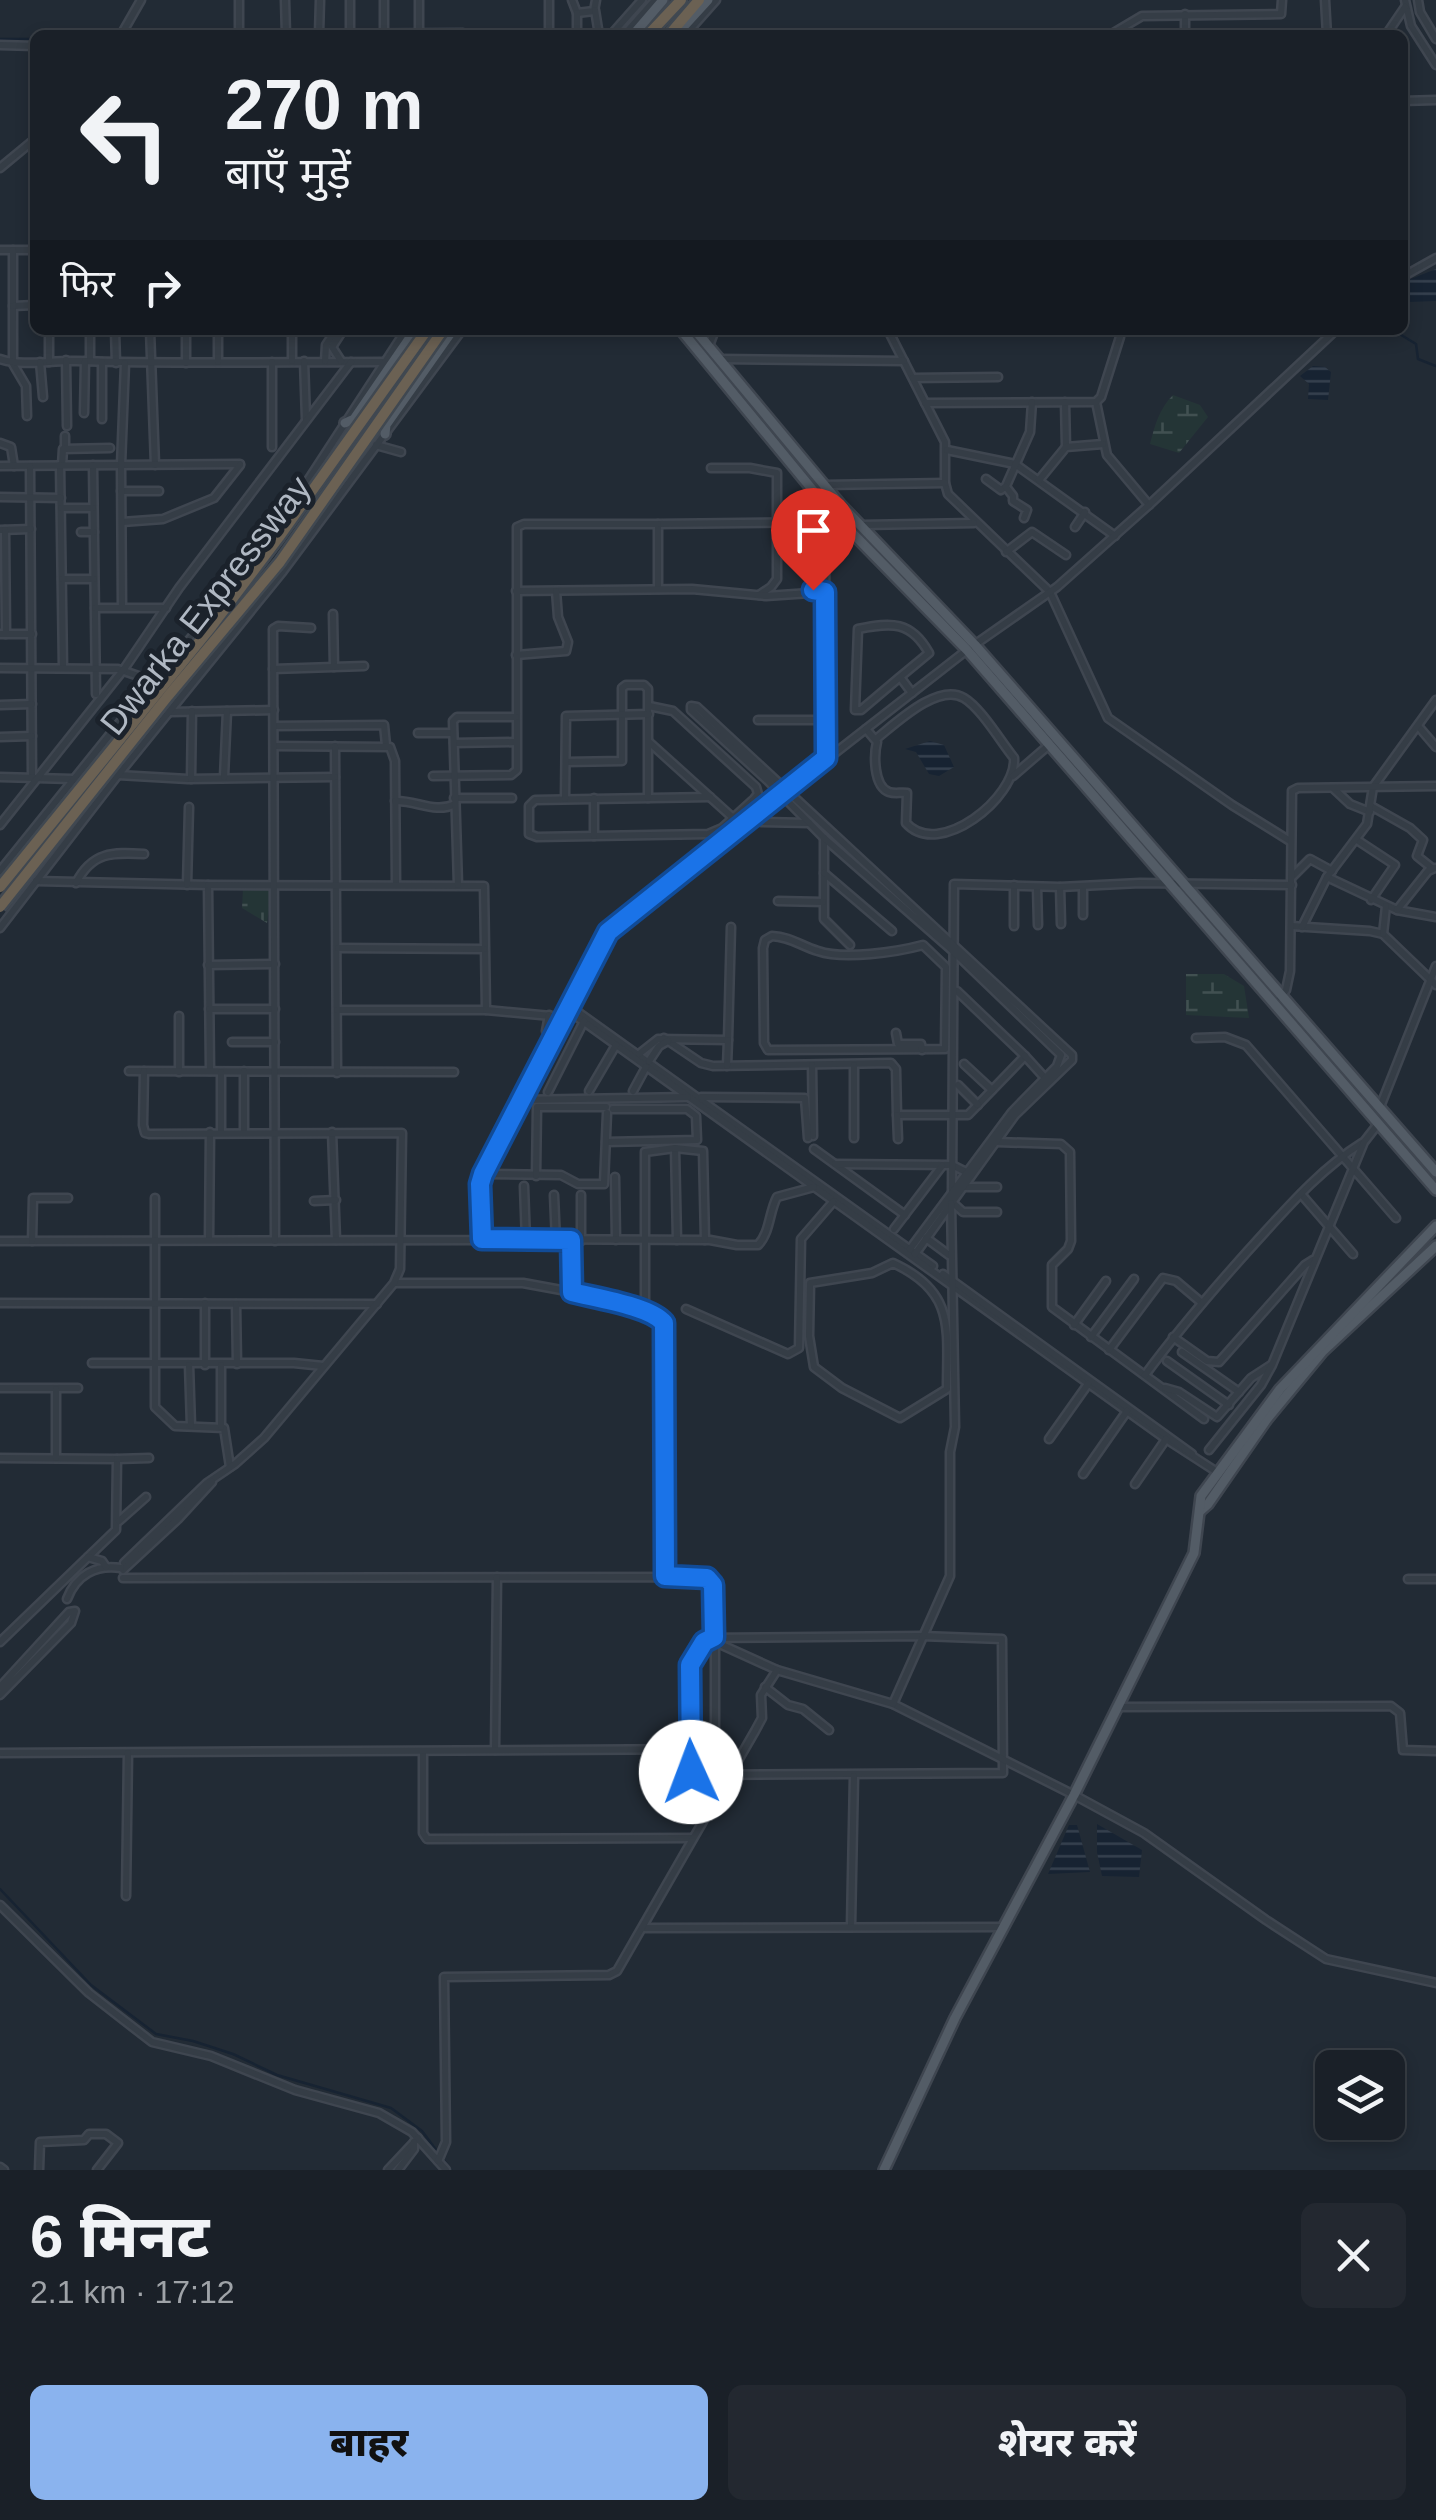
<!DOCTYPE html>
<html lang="hi">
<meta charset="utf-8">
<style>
:root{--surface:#1a2028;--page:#232830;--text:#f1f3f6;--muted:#9fa3a8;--line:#383e45;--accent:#8ab3ee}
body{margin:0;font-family:Helvetica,"Noto Sans Devanagari",sans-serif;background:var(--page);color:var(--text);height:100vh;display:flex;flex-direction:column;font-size:38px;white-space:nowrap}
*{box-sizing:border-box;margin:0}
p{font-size:32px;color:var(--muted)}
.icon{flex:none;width:55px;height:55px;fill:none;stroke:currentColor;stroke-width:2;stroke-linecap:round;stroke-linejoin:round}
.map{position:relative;height:2170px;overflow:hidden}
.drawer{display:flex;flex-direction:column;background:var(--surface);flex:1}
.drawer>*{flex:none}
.hud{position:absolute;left:30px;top:30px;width:1378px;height:305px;border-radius:15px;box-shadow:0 5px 15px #0003,0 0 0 2px var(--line);background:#1a2028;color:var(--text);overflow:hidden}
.fabs{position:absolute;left:1315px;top:2050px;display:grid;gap:20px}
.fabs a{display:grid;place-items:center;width:90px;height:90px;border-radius:15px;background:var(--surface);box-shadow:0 5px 15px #0003,0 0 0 2px var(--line);font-size:50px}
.pin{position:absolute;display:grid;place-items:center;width:85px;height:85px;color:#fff;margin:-102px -42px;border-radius:50% 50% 50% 0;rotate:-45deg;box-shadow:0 0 10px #0007}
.pin .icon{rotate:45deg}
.me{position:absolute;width:110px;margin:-55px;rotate:358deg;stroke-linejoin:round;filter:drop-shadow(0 0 8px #0008)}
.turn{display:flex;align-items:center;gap:35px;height:210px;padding:0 30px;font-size:45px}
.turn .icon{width:130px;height:130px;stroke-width:2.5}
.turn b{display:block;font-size:70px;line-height:85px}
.then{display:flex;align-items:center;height:95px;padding:0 30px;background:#0003;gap:20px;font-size:38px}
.round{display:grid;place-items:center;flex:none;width:105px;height:105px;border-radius:15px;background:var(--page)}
.headline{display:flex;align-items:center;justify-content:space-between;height:170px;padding:0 30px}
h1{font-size:60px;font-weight:800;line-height:75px}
.primary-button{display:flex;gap:20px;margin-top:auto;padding:20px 30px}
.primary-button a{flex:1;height:115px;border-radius:15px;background:var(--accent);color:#111;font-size:40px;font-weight:800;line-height:115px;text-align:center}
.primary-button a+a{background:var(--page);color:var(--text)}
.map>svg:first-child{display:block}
</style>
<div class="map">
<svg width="1436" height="2170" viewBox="0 0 1436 2170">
<defs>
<pattern id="wetland-marsh" width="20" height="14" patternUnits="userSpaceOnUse" patternTransform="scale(2.5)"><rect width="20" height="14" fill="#243536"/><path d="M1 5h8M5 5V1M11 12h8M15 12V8" fill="none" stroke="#415051"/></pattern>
<pattern id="water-rules" width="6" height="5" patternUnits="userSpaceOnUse" patternTransform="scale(2.5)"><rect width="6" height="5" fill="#172332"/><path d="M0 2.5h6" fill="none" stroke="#36414e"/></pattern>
</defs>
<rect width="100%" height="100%" fill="#222b35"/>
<g fill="url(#wetland-marsh)">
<path d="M1173 395 1200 405 1208 417 1179 453 1150 444C1155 425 1159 409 1173 395Z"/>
<polygon points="243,889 272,889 267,923 242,908"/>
<polygon points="1186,974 1224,974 1244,986 1249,1018 1186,1015"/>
</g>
<g fill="url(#water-rules)">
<polygon points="1436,269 1436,301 1409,302 1403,295 1403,282"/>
<polygon points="1313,366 1325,367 1331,372 1328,400 1308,399 1309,384 1300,376"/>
<polygon points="930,741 944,745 954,767 939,776 929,774 916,752 905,749"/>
<polygon points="1097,1824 1142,1850 1139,1877 1102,1876 1097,1852"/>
<polygon points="1069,1825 1077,1825 1090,1872 1048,1874"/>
</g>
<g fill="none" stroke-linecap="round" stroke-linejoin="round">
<g stroke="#172332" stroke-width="2.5">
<polyline points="0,39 35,39"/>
<polyline points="1393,330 1416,344 1418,359 1436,366"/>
<polyline points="0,1889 91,1985 156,2034 193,2041 233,2054 277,2075 391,2108 422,2131 451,2170"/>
</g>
<defs>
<g id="minor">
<polyline points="239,0 239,35"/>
<polyline points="285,0 286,34"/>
<polyline points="350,0 350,34"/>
<polyline points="549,0 549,35"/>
<polyline points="572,0 577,13 594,11 596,0"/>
<polyline points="1325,0 1327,35"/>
<polyline points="1405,0 1411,26 1436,65"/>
<polyline points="1418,0 1420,12 1436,39"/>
<polyline points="595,10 599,35"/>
<polyline points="1185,14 1185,35"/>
<polyline points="286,34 463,33"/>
<polyline points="319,34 320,0"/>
<polyline points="384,34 384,0"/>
<polyline points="419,34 419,0"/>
<polyline points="121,35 141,0"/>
<polyline points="577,35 577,13"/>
<polyline points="611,35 642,0"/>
<polyline points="624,35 655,0"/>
<polyline points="685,35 716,0"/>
<polyline points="1110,35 1142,16 1281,14 1282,0"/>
<polyline points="1386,35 1405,7"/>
<polyline points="0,45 35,46"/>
<polyline points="1402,101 1436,100"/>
<polyline points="0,168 35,139"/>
<polyline points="0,250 35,250"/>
<polyline points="13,250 13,364 26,386 27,416"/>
<polyline points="1402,277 1436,258"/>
<polyline points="13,306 35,305"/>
<polyline points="90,330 90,361"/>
<polyline points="115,330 116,363"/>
<polyline points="150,330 155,465"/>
<polyline points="186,330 186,363"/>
<polyline points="888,330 945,442 945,483 948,494 1050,592 1108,718 1232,805 1290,841"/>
<polyline points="709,346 715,330"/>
<path d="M0 359C24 367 50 360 76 361 178 364 280 362 382 362"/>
<polyline points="720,359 904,361"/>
<polyline points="66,360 67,426"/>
<polyline points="292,361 292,330"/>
<polyline points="304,361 306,419"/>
<polyline points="325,361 326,345 336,330"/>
<polyline points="341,361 332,347 343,330"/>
<polyline points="40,362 43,397"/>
<polyline points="49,362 49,330"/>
<polyline points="102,362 102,419"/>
<polyline points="218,362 218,330"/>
<polyline points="913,378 998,377"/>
<polyline points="1065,402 1066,447"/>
<polyline points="1096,402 1107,455 1149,505"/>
<polyline points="925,403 1096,402 1101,397 1120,337 1117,330"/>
<polyline points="84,413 85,361"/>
<polyline points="65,436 65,448"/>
<polyline points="0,443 11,447 14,466"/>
<polyline points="376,445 401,452"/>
<polyline points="272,447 272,362"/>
<polyline points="947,450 1015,464 1115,536"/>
<polyline points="60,465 63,668"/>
<polyline points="62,465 63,449 110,448"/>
<polyline points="93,465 96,694"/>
<polyline points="0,466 240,464"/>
<polyline points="30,466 32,777"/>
<polyline points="711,468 750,468 777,473 777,579 771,587 759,595"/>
<polyline points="986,479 1001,490 1006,486 1030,432 1032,402"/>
<polyline points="1039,480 1066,447 1103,444"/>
<polyline points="825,485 945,483"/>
<polyline points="1006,487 1013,496 1013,501 1027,510 1024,518"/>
<polyline points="121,491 159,491"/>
<polyline points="0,497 61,498"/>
<polyline points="61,508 93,508"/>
<polyline points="122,522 163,519 214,498 240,465"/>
<polyline points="862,525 974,523"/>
<polyline points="1075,527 1085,512"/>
<polyline points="0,530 31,529"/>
<polyline points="5,530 6,634"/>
<polyline points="81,532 94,532"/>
<polyline points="262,551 406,330"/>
<polyline points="1006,552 1032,532 1066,555"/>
<polyline points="62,579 94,579"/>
<polyline points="658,589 658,524 825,522"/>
<polyline points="516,591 692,589 766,596 825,592"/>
<polyline points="122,607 121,465 125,363"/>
<polyline points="95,608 166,608"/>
<polyline points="333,614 334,667"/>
<polyline points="0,634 32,634"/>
<polyline points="516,655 566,651 568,642 558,617 556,591"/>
<polyline points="0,668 118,669 153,681"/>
<polyline points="273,669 364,666"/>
<path d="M900 677 929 653C911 621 892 622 858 629L855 710H861L900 677 912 693"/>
<polyline points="0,705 32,704"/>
<polyline points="649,706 673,711 756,787 758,794 754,799 722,828 708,834 537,837 529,834 529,806 535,800 710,797"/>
<polyline points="171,712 274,710"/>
<polyline points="758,720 826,720"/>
<polyline points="274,726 384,725 386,745"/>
<polyline points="1418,726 1436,747"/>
<path d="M866 729 877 742C874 754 873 786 889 792 895 794 901 792 907 793L906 823C939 860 1017 797 1014 758 1001 742 981 708 964 698 938 682 895 724 876 739"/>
<polyline points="418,733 453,733"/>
<polyline points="0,737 32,736"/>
<polyline points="649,742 742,826"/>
<polyline points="454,743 516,742"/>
<polyline points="274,746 390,747 395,761 396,885"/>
<polyline points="335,746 337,1073"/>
<polyline points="826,757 825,522 832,512"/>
<polyline points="566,762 622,761 622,688 626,685 644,685 648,689 648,798"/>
<polyline points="118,775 188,779 335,777"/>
<polyline points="433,776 511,775 517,770 517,527 524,524 658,524"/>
<polyline points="1013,776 1049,745"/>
<polyline points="0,777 72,779"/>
<polyline points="224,777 227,711"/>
<polyline points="191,779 192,711"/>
<polyline points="1334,789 1350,804 1370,812"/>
<polyline points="454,798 512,798"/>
<polyline points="565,799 566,716 649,714"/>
<path d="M395 801C416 800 435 814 455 804"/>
<polyline points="1371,806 1410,828 1423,840 1417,856 1432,868"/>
<polyline points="761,822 809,823"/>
<polyline points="0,825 124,669 179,588 351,362"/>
<polyline points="594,836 594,798"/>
<polyline points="824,838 824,919 850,945"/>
<polyline points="1357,840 1395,865 1371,900"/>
<polyline points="0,871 153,681 234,589"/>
<polyline points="824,873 892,931"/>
<polyline points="1293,876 1310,859 1332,871"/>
<polyline points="1327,877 1397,910 1436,917"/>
<polyline points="36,881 208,885 210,1071"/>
<path d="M76 883C92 852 112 852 144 854"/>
<polyline points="187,885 189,807"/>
<polyline points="208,885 484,886 486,1010 337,1010"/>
<polyline points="458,885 453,721 457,717 516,717"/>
<polyline points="1037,887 1038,925"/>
<polyline points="1060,887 1061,924"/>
<polyline points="1083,887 1083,915"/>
<polyline points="778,901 823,902"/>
<polyline points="1397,910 1428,871 1435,868"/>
<polyline points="1014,926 1014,885"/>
<polyline points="1291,926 1370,931 1383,934 1436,985"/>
<polyline points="1302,927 1327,877 1367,824 1373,787 1436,700"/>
<polyline points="0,928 118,775 283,571 462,330"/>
<polyline points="1383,934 1386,906"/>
<path d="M772 936C791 937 801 946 818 951 844 960 897 952 923 945L946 967 945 1049 768 1050 764 1043 763 948 765 940Z"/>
<polyline points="338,948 484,949"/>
<polyline points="208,965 275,964"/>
<polyline points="1280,997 1286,990 1290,971 1292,791 1298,788 1436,786"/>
<polyline points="568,1005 933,1266"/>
<polyline points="209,1009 275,1009"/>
<polyline points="566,1009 1166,1439 1217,1472"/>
<polyline points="486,1010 562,1017"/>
<polyline points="549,1015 546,1031 552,1037"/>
<polyline points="179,1016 179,1072"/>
<polyline points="896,1033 898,1044 921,1044 922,1050"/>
<polyline points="664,1038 701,1063 713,1066 891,1063 896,1069 897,1115 968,1115 1025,1056 957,991"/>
<polyline points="1196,1038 1225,1037 1246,1045 1396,1218"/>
<polyline points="232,1042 275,1042"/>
<polyline points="639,1054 658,1039 728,1040 731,927"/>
<polyline points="1025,1056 1045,1078"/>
<polyline points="649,1061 659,1046 668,1041"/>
<polyline points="964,1064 992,1090"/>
<polyline points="812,1065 813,1136"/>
<polyline points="727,1066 728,1040"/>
<polyline points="129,1071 454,1072"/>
<polyline points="244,1071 244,1133"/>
<polyline points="958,1085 978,1105"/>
<polyline points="589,1091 616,1045"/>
<polyline points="633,1091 646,1067"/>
<polyline points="548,1092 584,1021"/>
<polyline points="701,1097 805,1098 808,1138"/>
<polyline points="519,1100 688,1097"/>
<polyline points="1380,1107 1436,966"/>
<polyline points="897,1115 898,1139"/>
<polyline points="221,1132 221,1072"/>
<polyline points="332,1132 336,1240"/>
<polyline points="854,1138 854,1065"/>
<polyline points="606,1142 697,1140 696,1116 687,1109 613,1109"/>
<polyline points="997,1142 1061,1144 1070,1152 1071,1241 1068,1249 1052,1265 1052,1307 1204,1419"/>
<polyline points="675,1148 677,1240"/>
<polyline points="814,1149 905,1215"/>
<polyline points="835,1164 952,1165 968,1173"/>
<polyline points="483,1174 561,1175 578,1184 604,1184 607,1113"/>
<polyline points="536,1176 537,1107 606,1107"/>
<polyline points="615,1177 616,1240"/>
<polyline points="524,1186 526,1241"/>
<polyline points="964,1187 997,1187"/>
<polyline points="952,1192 954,884 1060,887 1140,883 1292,885"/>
<polyline points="1301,1194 1353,1254"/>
<polyline points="554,1195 556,1241"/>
<polyline points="155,1198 155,1407 175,1426 224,1428 230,1467"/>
<polyline points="314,1201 336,1200"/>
<polyline points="952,1202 963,1212 997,1212"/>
<polyline points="894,1229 942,1166"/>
<polyline points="926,1238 949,1255"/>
<path d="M482 1239 710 1240 737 1245H758C770 1233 769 1212 777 1197L814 1187"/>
<polyline points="209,1240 210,1132"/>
<polyline points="0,1241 481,1240 480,1184 483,1174 612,927 967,650 1057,587 1149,505 1336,330"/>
<polyline points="32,1241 33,1198 68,1198"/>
<polyline points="275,1241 273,629 278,626 311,628"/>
<polyline points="571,1241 572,1292"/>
<polyline points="581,1241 581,1195"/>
<polyline points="910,1249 1012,1112 1057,1066 1061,1055 953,951 824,838 767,780 691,710 691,706 697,707 1072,1055 1072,1060 1015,1115 915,1254"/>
<path d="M893 1263C956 1292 947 1329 947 1389L900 1418 842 1388 814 1367 809 1336 810 1283 872 1273Z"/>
<polyline points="943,1274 1192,1454"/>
<polyline points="396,1283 523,1283 572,1292 662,1319 665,1576"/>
<polyline points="0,1303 377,1304"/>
<polyline points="236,1304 237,1364"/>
<polyline points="686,1309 788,1354 799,1348 801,1239 833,1202"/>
<polyline points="645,1312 645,1152 675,1148 703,1151 705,1240"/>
<polyline points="1074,1325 1106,1281"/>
<polyline points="1091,1337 1134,1279"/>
<polyline points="1173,1337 1207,1361 1219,1362 1305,1265 1313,1260"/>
<polyline points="1109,1350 1163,1278 1176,1281 1202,1303"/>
<polyline points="1182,1352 1239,1392"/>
<polyline points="1167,1361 1229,1405"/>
<polyline points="92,1363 294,1363 323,1366"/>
<polyline points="189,1365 191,1426"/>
<polyline points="205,1365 205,1303"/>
<polyline points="221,1365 221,1427"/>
<path d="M1145 1375C1182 1325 1223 1278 1265 1232 1294 1200 1325 1166 1362 1143"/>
<polyline points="0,1388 78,1388"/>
<polyline points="1165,1388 1179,1392 1217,1417 1251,1378 1271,1365"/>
<polyline points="1049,1439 1088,1384"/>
<polyline points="1209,1450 1261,1385 1272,1365 1364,1142 1378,1124"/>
<polyline points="0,1458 117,1459 116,1530 88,1557"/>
<polyline points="56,1458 56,1389"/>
<polyline points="117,1459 149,1458"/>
<polyline points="1083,1474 1127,1411"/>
<polyline points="1135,1484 1166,1439"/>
<polyline points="119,1521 146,1497"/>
<polyline points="124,1563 207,1483 235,1464 264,1438 394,1283 400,1269 402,1133 149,1134 145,1133 143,1125 144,1071"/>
<polyline points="123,1570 178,1519 212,1482"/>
<polyline points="123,1578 702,1577 710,1579 713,1585 713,1637"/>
<polyline points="1408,1579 1436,1579"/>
<path d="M67 1599C76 1575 96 1564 121 1568"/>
<polygon points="922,1636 1002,1639 1003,1773 696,1775 691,1772 690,1665 708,1638"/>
<polyline points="713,1641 777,1670 893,1704 1074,1795 1144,1833 1266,1920 1326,1959 1436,1983"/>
<polyline points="0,1642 88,1557 102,1561 106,1567"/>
<polyline points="0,1687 69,1612 75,1611 71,1623 0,1695"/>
<polyline points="765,1687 788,1705 803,1709 829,1730"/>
<polyline points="893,1704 950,1576 950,1452 955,1427 951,1203"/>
<polyline points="1117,1707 1391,1706 1400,1713 1403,1750 1436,1751"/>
<polyline points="495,1750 497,1577"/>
<polyline points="423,1752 423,1833 427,1839 692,1838"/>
<polyline points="0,1753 711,1749 715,1742 715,1642"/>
<polyline points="126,1896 128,1753"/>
<polyline points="0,1905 89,1993 152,2042 211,2056 295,2090 379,2113 412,2132 446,2170"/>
<polyline points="851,1926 854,1776"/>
<polyline points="643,1928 1002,1927"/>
<polyline points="438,2161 446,2142 444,1977 609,1975 617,1971 755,1731 762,1718 761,1695 777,1670"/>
<polyline points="0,2167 4,2170"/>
<polyline points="39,2170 40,2142 84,2140 89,2134 106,2134 118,2143 97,2170"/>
<polyline points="388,2170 418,2138"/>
<polyline points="398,2170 414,2149 414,2142"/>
</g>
<g id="major">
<polyline points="633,35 663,0"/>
<polyline points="676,35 708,0"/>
<polyline points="681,330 825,505 967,650 1436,1190"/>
<polyline points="695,330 840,504 975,645 1436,1172"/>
<polyline points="345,423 354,419 415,330"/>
<polyline points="385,434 386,425 453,330"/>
<polyline points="1200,1511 1208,1504 1267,1419 1323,1351 1436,1246"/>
<polyline points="884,2170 955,2018 1074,1795 1194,1553 1201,1496 1280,1389 1436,1226"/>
</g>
<g id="highway">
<polyline points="648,35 681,0"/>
<polyline points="669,35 699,0"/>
</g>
</defs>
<use href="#minor" stroke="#3f4650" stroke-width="11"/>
<use href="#major" stroke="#3f4650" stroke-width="14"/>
<use href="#highway" stroke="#404851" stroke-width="15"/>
<use href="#minor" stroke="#353d46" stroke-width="6"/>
<use href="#major" stroke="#535c66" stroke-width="9"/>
<use href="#highway" stroke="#6b6153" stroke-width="10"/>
<defs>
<g id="highway-bridge">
<polyline points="0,887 212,626 279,537 427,330"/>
<polyline points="0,907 168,696 280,562 443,330"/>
</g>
</defs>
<use href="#highway-bridge" stroke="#404851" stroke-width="15" stroke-linecap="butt"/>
<use href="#highway-bridge" stroke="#6b6153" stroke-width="10"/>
</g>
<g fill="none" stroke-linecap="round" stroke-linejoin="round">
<defs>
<path id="route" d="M691 1772 690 1665 704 1642 714 1637 713 1585 707 1578 665 1576 664 1323C650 1306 595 1298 572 1292L571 1240 482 1239 480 1184 483 1174 608 932 826 758 825 592 813 590"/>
</defs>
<use href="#route" stroke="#114b97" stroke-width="25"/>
<use href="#route" stroke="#1a73e8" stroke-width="18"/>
</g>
<g text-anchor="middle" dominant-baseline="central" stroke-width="10" stroke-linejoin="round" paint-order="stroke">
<g font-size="35" fill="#b0b8c3" stroke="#1b222b">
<text transform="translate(205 605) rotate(-52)">Dwarka Expressway</text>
</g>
</g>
</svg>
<div class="fabs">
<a><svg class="icon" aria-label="layers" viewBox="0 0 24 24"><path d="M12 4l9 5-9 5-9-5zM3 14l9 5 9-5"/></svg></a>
</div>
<div class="pin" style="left:813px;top:590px;background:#d93025"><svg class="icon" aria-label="arrive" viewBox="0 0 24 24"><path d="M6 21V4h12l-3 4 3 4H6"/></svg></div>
<svg class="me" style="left:691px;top:1772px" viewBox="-20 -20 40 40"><circle r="19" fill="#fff"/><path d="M0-13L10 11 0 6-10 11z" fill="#1a73e8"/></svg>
<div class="hud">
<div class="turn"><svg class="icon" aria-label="left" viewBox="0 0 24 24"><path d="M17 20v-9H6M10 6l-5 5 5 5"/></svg><div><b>270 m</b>बाएँ मुड़ें</div></div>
<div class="then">फिर<svg class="icon" aria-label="right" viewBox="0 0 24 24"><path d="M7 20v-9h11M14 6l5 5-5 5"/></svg></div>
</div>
</div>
<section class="drawer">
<div class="headline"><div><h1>6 मिनट</h1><p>2.1 km · 17:12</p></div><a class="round"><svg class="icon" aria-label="close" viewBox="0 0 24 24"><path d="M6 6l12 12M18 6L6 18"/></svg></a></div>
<div class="primary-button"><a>बाहर</a><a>शेयर करें</a></div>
</section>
